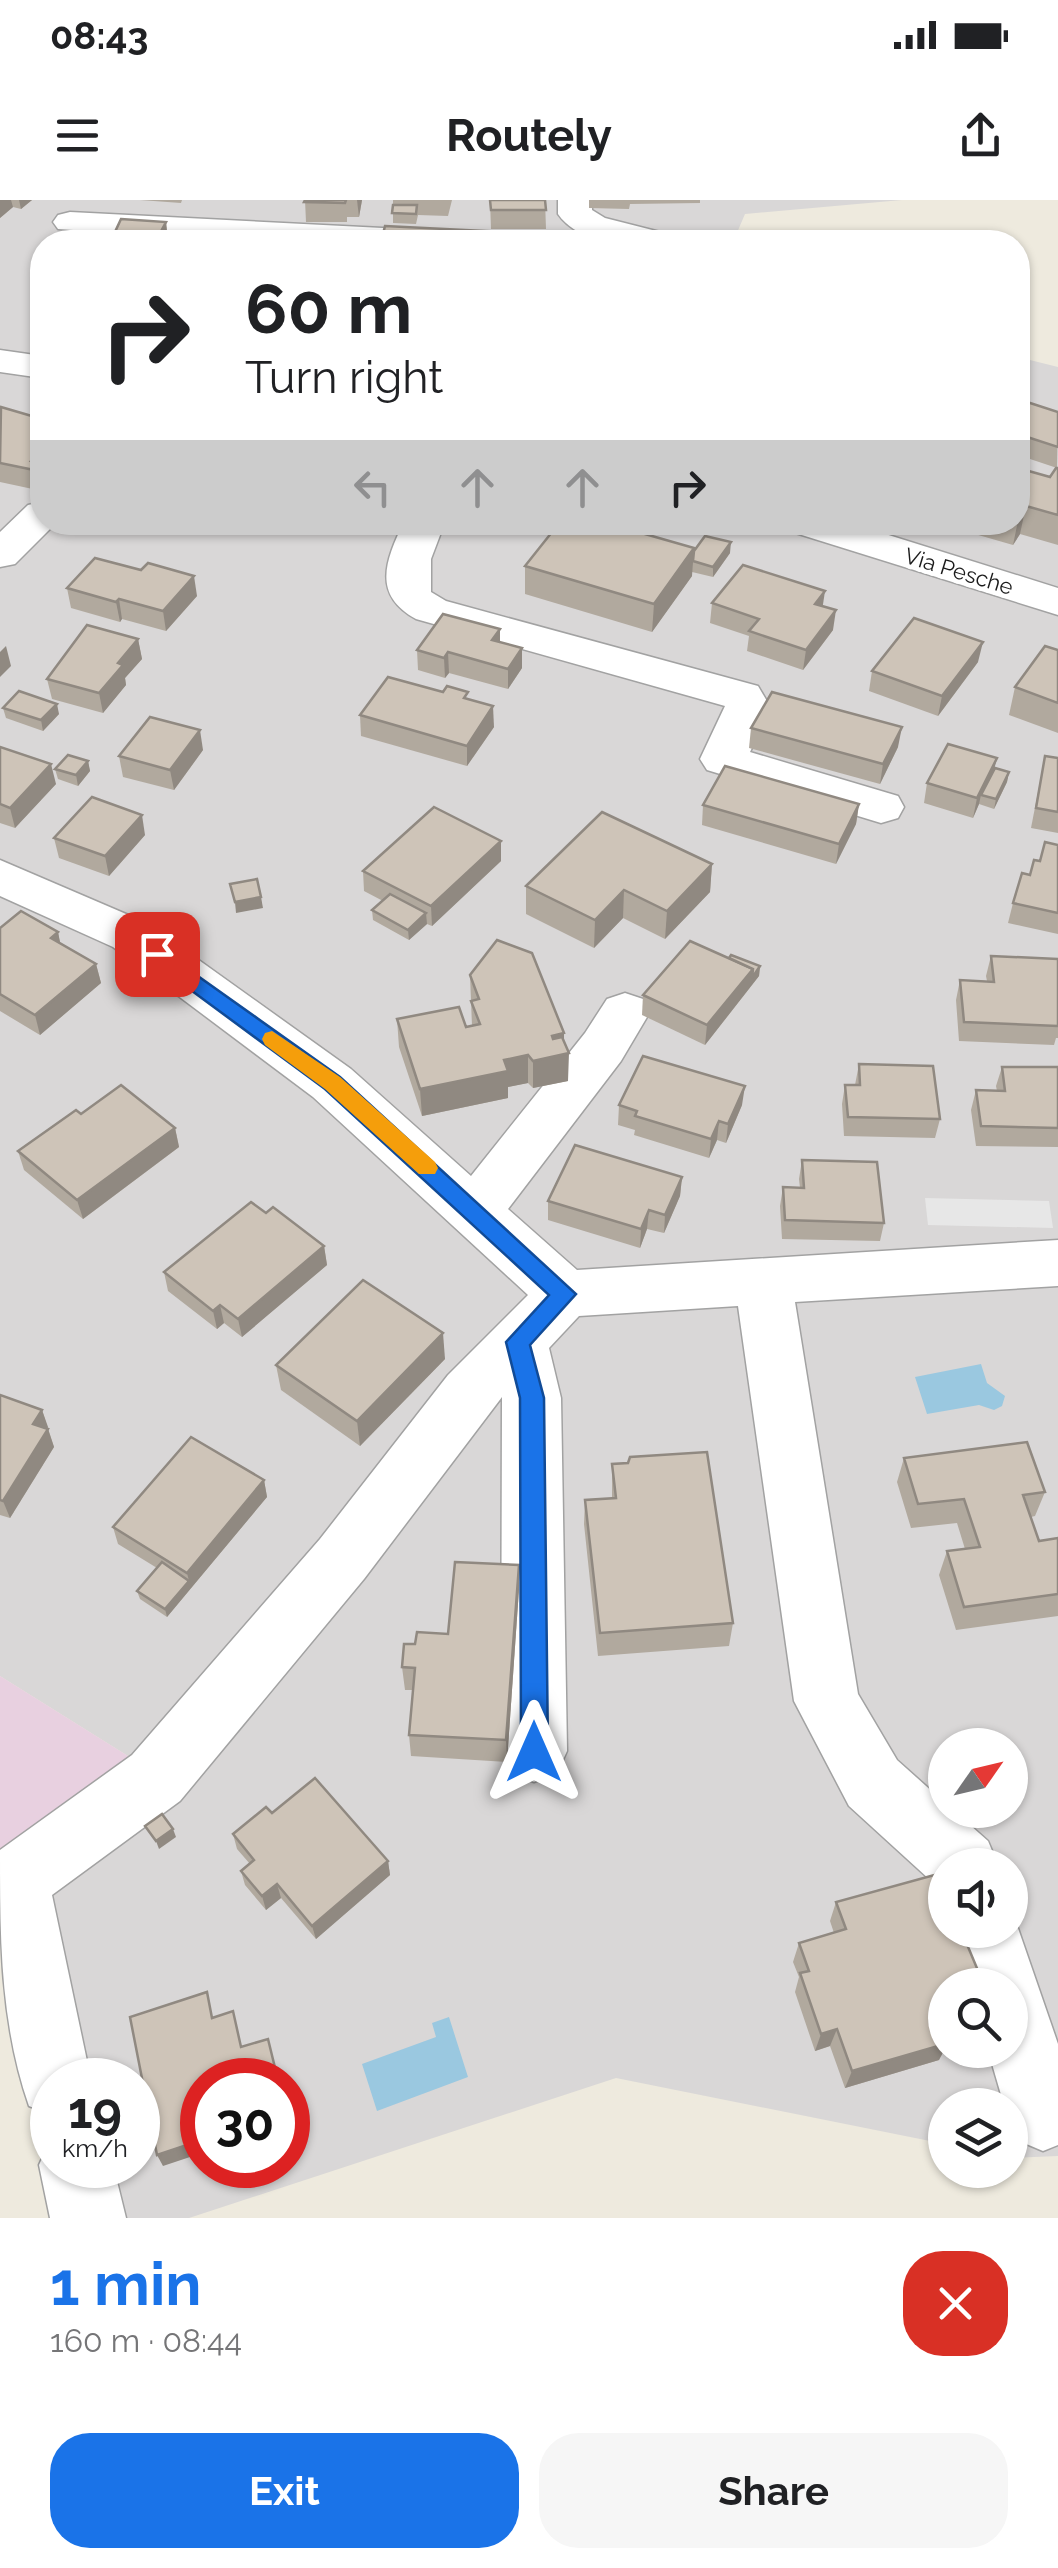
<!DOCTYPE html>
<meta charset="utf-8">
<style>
:root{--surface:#fff;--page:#f6f6f6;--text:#202124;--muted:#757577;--accent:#1a73e8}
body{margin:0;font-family:Raleway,sans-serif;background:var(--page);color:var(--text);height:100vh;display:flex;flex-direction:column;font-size:38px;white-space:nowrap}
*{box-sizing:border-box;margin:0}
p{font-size:32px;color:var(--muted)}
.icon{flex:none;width:55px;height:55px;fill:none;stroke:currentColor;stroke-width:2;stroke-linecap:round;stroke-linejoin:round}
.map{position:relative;height:2018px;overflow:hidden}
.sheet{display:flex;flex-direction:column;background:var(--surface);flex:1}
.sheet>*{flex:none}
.banner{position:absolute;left:30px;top:30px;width:1000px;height:305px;border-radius:40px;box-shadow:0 2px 8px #0004;background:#fff;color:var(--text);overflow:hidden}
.needle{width:65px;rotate:56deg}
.buttons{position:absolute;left:928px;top:1528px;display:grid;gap:20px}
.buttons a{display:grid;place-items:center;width:100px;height:100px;border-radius:50%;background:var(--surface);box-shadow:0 2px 8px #0004;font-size:50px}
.speed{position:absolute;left:30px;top:1858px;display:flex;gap:20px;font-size:50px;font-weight:700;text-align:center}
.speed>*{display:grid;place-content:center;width:130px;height:130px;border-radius:50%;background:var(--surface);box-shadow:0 2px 8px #0004;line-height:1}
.speed small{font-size:25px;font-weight:400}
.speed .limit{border:15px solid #d22;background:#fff;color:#111}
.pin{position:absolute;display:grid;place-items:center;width:85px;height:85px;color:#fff;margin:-42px;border-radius:20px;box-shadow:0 5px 15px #0006}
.me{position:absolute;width:110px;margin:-55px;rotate:0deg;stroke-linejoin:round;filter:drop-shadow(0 0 8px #0008)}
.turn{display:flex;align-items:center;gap:35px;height:210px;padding:0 50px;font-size:45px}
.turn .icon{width:130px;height:130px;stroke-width:2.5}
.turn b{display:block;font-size:70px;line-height:85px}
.lanes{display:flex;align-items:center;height:95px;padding:0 50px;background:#0003;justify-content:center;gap:50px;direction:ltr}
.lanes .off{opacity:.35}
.round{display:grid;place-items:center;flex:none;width:105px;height:105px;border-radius:40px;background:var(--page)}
.headline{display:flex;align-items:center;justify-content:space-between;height:170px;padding:0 50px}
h1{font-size:60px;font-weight:700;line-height:75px;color:var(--accent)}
.button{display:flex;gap:20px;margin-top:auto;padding:20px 50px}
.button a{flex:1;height:115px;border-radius:40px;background:var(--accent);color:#fff;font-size:40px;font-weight:700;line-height:115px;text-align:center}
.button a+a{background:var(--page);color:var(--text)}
.status{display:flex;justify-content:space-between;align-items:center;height:70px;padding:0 50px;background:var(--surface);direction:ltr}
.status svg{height:28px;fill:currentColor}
header{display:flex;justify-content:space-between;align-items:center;height:130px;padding:0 50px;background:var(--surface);font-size:45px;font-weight:700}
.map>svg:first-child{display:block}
</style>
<div class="status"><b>08:43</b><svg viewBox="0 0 49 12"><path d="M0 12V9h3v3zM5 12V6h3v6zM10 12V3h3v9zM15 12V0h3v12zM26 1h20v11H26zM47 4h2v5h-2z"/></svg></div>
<header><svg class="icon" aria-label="menu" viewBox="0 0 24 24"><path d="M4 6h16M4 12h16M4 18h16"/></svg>Routely<svg class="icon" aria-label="share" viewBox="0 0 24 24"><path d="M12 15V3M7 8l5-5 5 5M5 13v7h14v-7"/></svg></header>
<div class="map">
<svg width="1058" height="2018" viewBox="0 0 1058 2018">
<rect width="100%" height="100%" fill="#eeeade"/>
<path fill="#d9d7d7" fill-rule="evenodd" d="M0 0H902L745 14 733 42H42V322H1018V157L1058 167V1956L1010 1958V1905H945V1944L616 1878 189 2018H102L91 1965H138V1880H73L35 1699 136 1561 0 1476ZM945 1545H1010V1610H945ZM945 1665H1010V1730H945ZM945 1785H1010V1850H945ZM202 1880H288V1965H202Z"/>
<polygon fill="#e8d0e0" points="0,1476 136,1561 0,1697"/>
<polygon fill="#e7e7e7" points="925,998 1049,1001 1053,1028 928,1025"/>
<g fill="#9ac8e0">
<polygon points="981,1164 987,1183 1005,1196 1002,1206 994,1210 979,1205 927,1214 915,1177"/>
<polygon points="449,1817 468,1877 377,1911 362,1864 436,1837 432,1823"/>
</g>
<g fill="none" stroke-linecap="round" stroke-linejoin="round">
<defs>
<g id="minor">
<path d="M558 0H592V10L605 18 672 35 678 42C641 44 582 49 558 14Z"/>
<polygon points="70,12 442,31 454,35 460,42 256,42 58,29 53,22 58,15"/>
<polygon points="0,150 42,156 42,178 0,172"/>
<polygon points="42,302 42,322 57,322 15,364 0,367 0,332 28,305"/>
<path d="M404 322H445L431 359V392L446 401 758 486 771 508 750 552 898 596 904 607 898 618 881 623 707 570 700 559 725 506 416 419C372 395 385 361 404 322Z"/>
<polygon points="783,322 847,322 1058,388 1058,415 789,331"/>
<path d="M0 660 147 723 351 869 471 976 585 833 607 799 625 793 643 799 650 812 621 861 508 1009 577 1070 1058 1040V1086L795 1102 858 1494 897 1560 945 1603V1610H953L988 1641 998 1665H945V1691L940 1689 849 1606 794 1501 738 1106 579 1116 549 1148 561 1198 567 1551 557 1573 534 1582 511 1573 501 1551 502 1197 364 1379 180 1601 52 1695 91 1880H52V1915L29 1906C0 1823 0 1737 0 1650L132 1555 320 1339 448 1175 528 1095 313 897 113 747 0 696Z"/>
<polygon points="1010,1705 1058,1844 1058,1945 1043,1951 1017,1940 1010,1923 1010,1905 1004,1905 988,1850 1010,1850 1010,1785 969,1785 952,1730 1010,1730"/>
<polygon points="52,1937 52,1965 113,1965 126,2018 50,2018 39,1965"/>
</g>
</defs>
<use href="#minor" stroke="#a2a2a2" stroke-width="3"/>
<use href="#minor" fill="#fff" fill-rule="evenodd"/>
</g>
<g fill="#b1a99e">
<polygon points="0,0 32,0 21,9 13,7 0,18"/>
<polygon points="140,0 182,0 181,3"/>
<polygon points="305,0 362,0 359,17 347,17 347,22 306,22"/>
<polygon points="393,0 452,0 448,16 418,15 416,24 393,23"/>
<polygon points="490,0 545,0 546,29 491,29"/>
<polygon points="589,0 700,0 700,3 630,4 629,9 589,8"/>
<polygon points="166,22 167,32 162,42 116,42 115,32"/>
<polygon points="0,208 42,219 42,291 0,282"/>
<polygon points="1058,212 1057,268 1018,255 1018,214"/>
<polygon points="1018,268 1050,277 1058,268 1058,345 1020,334 1013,345 954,328 955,322 1018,322"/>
<polygon points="694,348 694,351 730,353 713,377 692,372 692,376 652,432 525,394 525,366"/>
<polygon points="67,388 197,396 166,431 122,419 120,422 71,408"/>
<polygon points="712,403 823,406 833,430 803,470 747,451 749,436 710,423"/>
<polygon points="138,439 142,459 125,478 126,485 103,513 52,499 47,479"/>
<polygon points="522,448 522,468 508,489 449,473 445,478 418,470 417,450"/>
<polygon points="1058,450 1058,533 1009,515 1015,487"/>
<polygon points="978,462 938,516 869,491 872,471"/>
<polygon points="468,500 494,527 467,566 361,536 360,515"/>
<polygon points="3,508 59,514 43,531 6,518"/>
<polygon points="751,528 898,547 880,584 749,548"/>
<polygon points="0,547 56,584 15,628 0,623"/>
<polygon points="203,550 174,590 123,577 119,556"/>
<polygon points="1045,556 1058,558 1058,633 1031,628"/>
<polygon points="88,561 90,571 78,586 58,579 55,569"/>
<polygon points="995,568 1009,572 1007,582 994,609 979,604 973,618 924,603 927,583"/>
<polygon points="859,604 856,624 836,664 702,625 703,605"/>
<polygon points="145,635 109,676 59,658 54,638"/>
<polygon points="501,641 501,661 432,726 427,724 409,740 373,720 372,710 383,701 364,691 363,671"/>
<polygon points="1058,645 1058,734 1008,723 1013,703 1040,661"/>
<polygon points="712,664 710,692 665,739 623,718 594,748 526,714 526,686"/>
<polygon points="0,728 58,732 60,743 96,764 101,783 40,835 0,811"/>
<polygon points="991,756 1058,759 1058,838 1056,838 1054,845 959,841 956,800 960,780 987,781 986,776"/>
<polygon points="729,758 760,766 759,776 705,845 642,815 643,795"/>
<polygon points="470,775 564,843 568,881 533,888 528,883 508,887 508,898 422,916 399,847 397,819 466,827 472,826"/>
<polygon points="859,864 940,919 935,938 844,936 842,904 845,885 855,885"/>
<polygon points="1002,867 1058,867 1058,947 976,946 971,910 976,890 997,891 996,886"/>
<polygon points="619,905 742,905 726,943 717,940 709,958 634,935 635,930 618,925"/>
<polygon points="175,928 179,947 83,1019 24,970 18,951"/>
<polygon points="802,960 884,1023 880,1041 782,1039 780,1006 783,987 800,988 799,979"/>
<polygon points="682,977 680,996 664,1033 647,1029 640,1048 548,1020 548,1001"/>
<polygon points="266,1013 324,1046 327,1065 242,1137 224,1123 217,1129 168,1091 164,1072"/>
<polygon points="445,1159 360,1246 281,1190 276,1165"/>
<polygon points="0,1195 42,1210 54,1247 10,1318 0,1315"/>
<polygon points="904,1258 1045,1292 1035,1316 1031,1317 1039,1341 1058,1338 1058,1416 956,1430 939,1375 947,1351 965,1349 957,1323 911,1328 897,1282"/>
<polygon points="612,1264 733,1423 729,1446 598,1456 584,1324 585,1300 612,1298"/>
<polygon points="264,1280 267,1297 167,1417 140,1399 137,1391 157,1368 118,1344 113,1327"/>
<polygon points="519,1389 507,1562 411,1556 409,1535 413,1490 405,1490 402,1467 415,1444 448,1434"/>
<polygon points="272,1613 388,1661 390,1675 316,1739 281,1698 266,1710 245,1685 241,1671 250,1664 237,1649 233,1634"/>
<polygon points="836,1702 942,1826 939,1860 845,1888 830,1846 815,1851 795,1792 799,1777 793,1762 799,1743 834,1733 830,1721"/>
</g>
<g fill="#908981">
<polygon points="0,0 11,0 13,7 0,18"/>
<polygon points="19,0 32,0 21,9"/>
<polygon points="357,0 362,0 359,17"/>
<polygon points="166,22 167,32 162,42 160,42 159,35"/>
<polygon points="42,248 42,289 39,271 31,261"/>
<polygon points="1026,306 1020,334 1013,345 1019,316"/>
<polygon points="731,342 730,353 713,377 713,367"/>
<polygon points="694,348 692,376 652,432 654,404"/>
<polygon points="194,376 197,396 166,431 163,411"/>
<polygon points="825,391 822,411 815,404"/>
<polygon points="119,399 122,419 120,422 116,402"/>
<polygon points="836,410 833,430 803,470 806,450"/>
<polygon points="500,429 500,449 492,440"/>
<polygon points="138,439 142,459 125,478 126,485 103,513 99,493 118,463"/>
<polygon points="983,442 978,462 938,516 942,496"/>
<polygon points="6,446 11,466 0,477 0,452"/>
<polygon points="522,448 522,468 508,489 508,469"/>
<polygon points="448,452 449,473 445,478 444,458"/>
<polygon points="57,504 59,514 43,531 41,520"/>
<polygon points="493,506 494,527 467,566 467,546"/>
<polygon points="902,527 898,547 880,584 883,564"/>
<polygon points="200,530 203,550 174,590 170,570"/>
<polygon points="997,558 992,578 981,595 979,604 973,618 977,598"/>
<polygon points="88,561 90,571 78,586 76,575"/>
<polygon points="51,564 56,584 15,628 10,608"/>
<polygon points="1009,572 1007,582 994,609 996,599"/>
<polygon points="859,604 856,624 836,664 839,644"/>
<polygon points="142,615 145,635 109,676 105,656"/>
<polygon points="501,641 501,661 432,726 431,706"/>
<polygon points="712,664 710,692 665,739 667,711"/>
<polygon points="624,690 623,718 594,748 595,720"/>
<polygon points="261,697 263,708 236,713 235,702"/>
<polygon points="426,713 427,724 409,740 408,730"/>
<polygon points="58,732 62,752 51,738"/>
<polygon points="96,764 101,783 40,835 35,815"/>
<polygon points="760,766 759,776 705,845 707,825 753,769"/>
<polygon points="564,833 564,854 569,853 568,881 533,888 533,861 552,836"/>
<polygon points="528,855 528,883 508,887 508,898 422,916 420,889 504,860"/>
<polygon points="745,886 742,905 726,943 728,924"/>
<polygon points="719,921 717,940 709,958 711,939"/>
<polygon points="175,928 179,947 83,1019 77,1000"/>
<polygon points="682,977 680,996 664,1033 665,1015"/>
<polygon points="649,1010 647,1029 640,1048 641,1029"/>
<polygon points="324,1046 327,1065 242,1137 238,1119"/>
<polygon points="220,1105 224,1123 217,1129 213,1111"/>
<polygon points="443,1133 445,1159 360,1246 357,1221"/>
<polygon points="42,1210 48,1227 39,1242 33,1224"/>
<polygon points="48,1229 54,1247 10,1318 3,1301"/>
<polygon points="264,1280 267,1297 167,1417 165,1409 189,1381 187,1373"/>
<polygon points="519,1365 519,1389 507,1562 506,1540"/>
<polygon points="173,1629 176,1637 159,1649 156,1641"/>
<polygon points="388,1661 390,1675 316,1739 312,1726"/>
<polygon points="277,1684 281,1698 266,1710 262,1696"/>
<polygon points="945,1810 945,1825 928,1830 936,1813"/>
<polygon points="837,1829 830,1846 815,1851 821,1834"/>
<polygon points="945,1844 945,1849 939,1860 845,1888 852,1871"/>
<polygon points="202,1940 202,1953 163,1966 157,1955"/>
</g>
<g fill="#cec4b8" stroke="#908981" stroke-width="2.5">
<polygon points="305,0 346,0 345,3 304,2"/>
<polygon points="490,0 545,0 546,10 491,10"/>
<polygon points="393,5 417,5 416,14 392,13"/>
<polygon points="121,19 166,22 159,35 115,32"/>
<polygon points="385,26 523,33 521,42 381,42"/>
<polygon points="573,37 590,38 589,42 571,42"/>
<polygon points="1027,202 1058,212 1058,247 1018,234 1018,214"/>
<polygon points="1,207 42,219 42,248 31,261 42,264 39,271 0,263"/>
<polygon points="1018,268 1050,277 1056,268 1058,268 1058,315 1026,306 1019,316 1018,316"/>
<polygon points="560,322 603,322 694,348 654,404 525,366"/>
<polygon points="705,336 731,342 713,367 693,361 694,351"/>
<polygon points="95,358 141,370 148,363 194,376 163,411 119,399 116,402 67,388"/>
<polygon points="743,365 825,391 815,404 836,410 806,450 749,431 759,419 712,403"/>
<polygon points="443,414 500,429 492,440 522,448 508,469 448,452 444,458 417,450"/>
<polygon points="914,418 983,442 942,496 872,471"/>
<polygon points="87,425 138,439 118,463 123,465 99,493 47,479"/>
<polygon points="1045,446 1058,450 1058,503 1015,487"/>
<polygon points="388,477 443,492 447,486 468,492 464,498 493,506 467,546 360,515"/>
<polygon points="19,491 57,504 41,520 3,508"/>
<polygon points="772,492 902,527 883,564 751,528"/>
<polygon points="150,517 200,530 170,570 119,556"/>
<polygon points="948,544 997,558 977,598 927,583"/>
<polygon points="0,547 51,564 10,608 0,604"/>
<polygon points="68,555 88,561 76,575 55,569"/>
<polygon points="1045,556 1058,558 1058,612 1036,608"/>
<polygon points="725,566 859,604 839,644 703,605"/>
<polygon points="995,568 1009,572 996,599 981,595"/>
<polygon points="92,597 142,615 105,656 54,638"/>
<polygon points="434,607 501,641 431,706 363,671"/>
<polygon points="602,612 712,664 667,711 624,690 595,720 526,686"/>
<polygon points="1045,642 1058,645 1058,713 1013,703 1022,673 1030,675 1034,660 1040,661"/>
<polygon points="257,679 261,697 235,702 230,684"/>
<polygon points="390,694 426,713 408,730 372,710"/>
<polygon points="21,711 58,732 51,738 96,764 35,815 0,794 0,728"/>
<polygon points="497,740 532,753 564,833 552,836 553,839 562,837 569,853 533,861 528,855 504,860 508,871 420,889 397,819 459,807 466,827 480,824 471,801 479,799 470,775"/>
<polygon points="690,741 753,769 707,825 643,795"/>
<polygon points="731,755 760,766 752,778 753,769 729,758"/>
<polygon points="991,756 1058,759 1058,826 964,822 960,780 994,782"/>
<polygon points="643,856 745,886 728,924 719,921 711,939 635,916 637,911 619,905"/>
<polygon points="859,864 933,866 940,919 848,917 845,885 860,885"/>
<polygon points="1002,867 1058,867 1058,928 981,926 976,890 1005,891"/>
<polygon points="121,885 175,928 77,1000 18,951 76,910 81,914"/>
<polygon points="575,945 682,977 665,1015 649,1010 641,1029 548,1001"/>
<polygon points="802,960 877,962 884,1023 785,1020 783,987 804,988"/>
<polygon points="251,1002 266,1013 273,1007 324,1046 238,1119 220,1105 213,1111 164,1072"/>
<polygon points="363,1080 443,1133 357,1221 276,1165"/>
<polygon points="0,1195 42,1210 33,1224 48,1229 3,1301 0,1300"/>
<polygon points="191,1237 264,1280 187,1373 113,1327"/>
<polygon points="1027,1242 1045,1292 1023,1295 1039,1341 1058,1338 1058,1394 964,1407 947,1351 980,1347 964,1299 918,1304 904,1258"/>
<polygon points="707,1252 733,1423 600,1433 585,1300 616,1298 612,1264 628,1263 630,1257"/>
<polygon points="162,1362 189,1381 165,1409 137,1391"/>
<polygon points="455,1362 519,1365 506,1540 409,1535 415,1468 402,1467 404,1444 415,1444 417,1432 448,1434"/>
<polygon points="315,1578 388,1661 312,1726 277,1684 262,1696 241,1671 254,1660 233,1634 266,1607 272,1613"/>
<polygon points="162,1614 173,1629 156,1641 145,1626"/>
<polygon points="938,1674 945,1690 945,1730 961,1730 984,1785 945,1785 945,1810 936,1813 945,1834 945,1844 852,1871 837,1829 821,1834 800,1773 809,1771 799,1743 846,1729 836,1702"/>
<polygon points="207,1792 212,1818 233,1811 241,1847 268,1839 278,1880 202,1880 202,1940 157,1955 130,1817"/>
</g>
<polygon fill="#1a73e8" stroke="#114b97" stroke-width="2.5" points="157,747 340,877 576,1094 530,1145 544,1198 548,1552 544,1561 534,1564 525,1561 521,1552 520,1198 506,1142 549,1095 325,889 150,760 147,754 150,749"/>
<polygon fill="#f59e0b" points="272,831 340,877 435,962 438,968 435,974 419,974 325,889 265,845 262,839 265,833"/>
<g text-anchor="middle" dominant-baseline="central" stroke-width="9" stroke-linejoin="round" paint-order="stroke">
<g font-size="22" fill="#1b1b1b" stroke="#fff">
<text transform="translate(959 371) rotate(17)">Via Pesche</text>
</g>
</g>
</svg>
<div class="buttons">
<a><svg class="needle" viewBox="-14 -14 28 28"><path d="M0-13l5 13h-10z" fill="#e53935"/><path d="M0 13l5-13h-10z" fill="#757577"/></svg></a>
<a><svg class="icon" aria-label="sound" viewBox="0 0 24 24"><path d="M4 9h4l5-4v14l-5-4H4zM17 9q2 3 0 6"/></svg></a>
<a><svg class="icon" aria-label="search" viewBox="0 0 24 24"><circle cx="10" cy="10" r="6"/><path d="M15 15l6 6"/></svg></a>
<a><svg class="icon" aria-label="layers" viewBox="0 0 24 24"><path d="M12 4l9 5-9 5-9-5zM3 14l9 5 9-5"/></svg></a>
</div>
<div class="speed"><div>19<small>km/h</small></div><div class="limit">30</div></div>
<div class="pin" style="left:157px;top:754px;background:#d93025"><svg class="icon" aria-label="arrive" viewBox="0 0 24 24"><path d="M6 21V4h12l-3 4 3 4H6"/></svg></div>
<svg class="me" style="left:534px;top:1552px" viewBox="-20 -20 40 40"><path d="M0-17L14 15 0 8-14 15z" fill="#1a73e8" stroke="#fff" stroke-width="4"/></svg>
<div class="banner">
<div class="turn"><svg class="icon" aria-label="right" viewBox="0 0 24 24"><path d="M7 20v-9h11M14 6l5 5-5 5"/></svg><div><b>60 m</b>Turn right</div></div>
<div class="lanes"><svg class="icon off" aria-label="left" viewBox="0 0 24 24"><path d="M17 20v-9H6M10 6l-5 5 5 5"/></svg><svg class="icon off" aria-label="ahead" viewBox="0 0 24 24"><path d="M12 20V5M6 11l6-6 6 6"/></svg><svg class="icon off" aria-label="ahead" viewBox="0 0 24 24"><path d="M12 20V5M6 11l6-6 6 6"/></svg><svg class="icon" aria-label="right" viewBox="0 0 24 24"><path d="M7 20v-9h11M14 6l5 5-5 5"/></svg></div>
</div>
</div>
<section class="sheet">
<div class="headline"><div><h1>1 min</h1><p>160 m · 08:44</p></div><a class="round" style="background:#d93025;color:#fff"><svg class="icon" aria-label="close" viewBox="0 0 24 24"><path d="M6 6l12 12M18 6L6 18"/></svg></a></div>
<div class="button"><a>Exit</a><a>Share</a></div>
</section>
